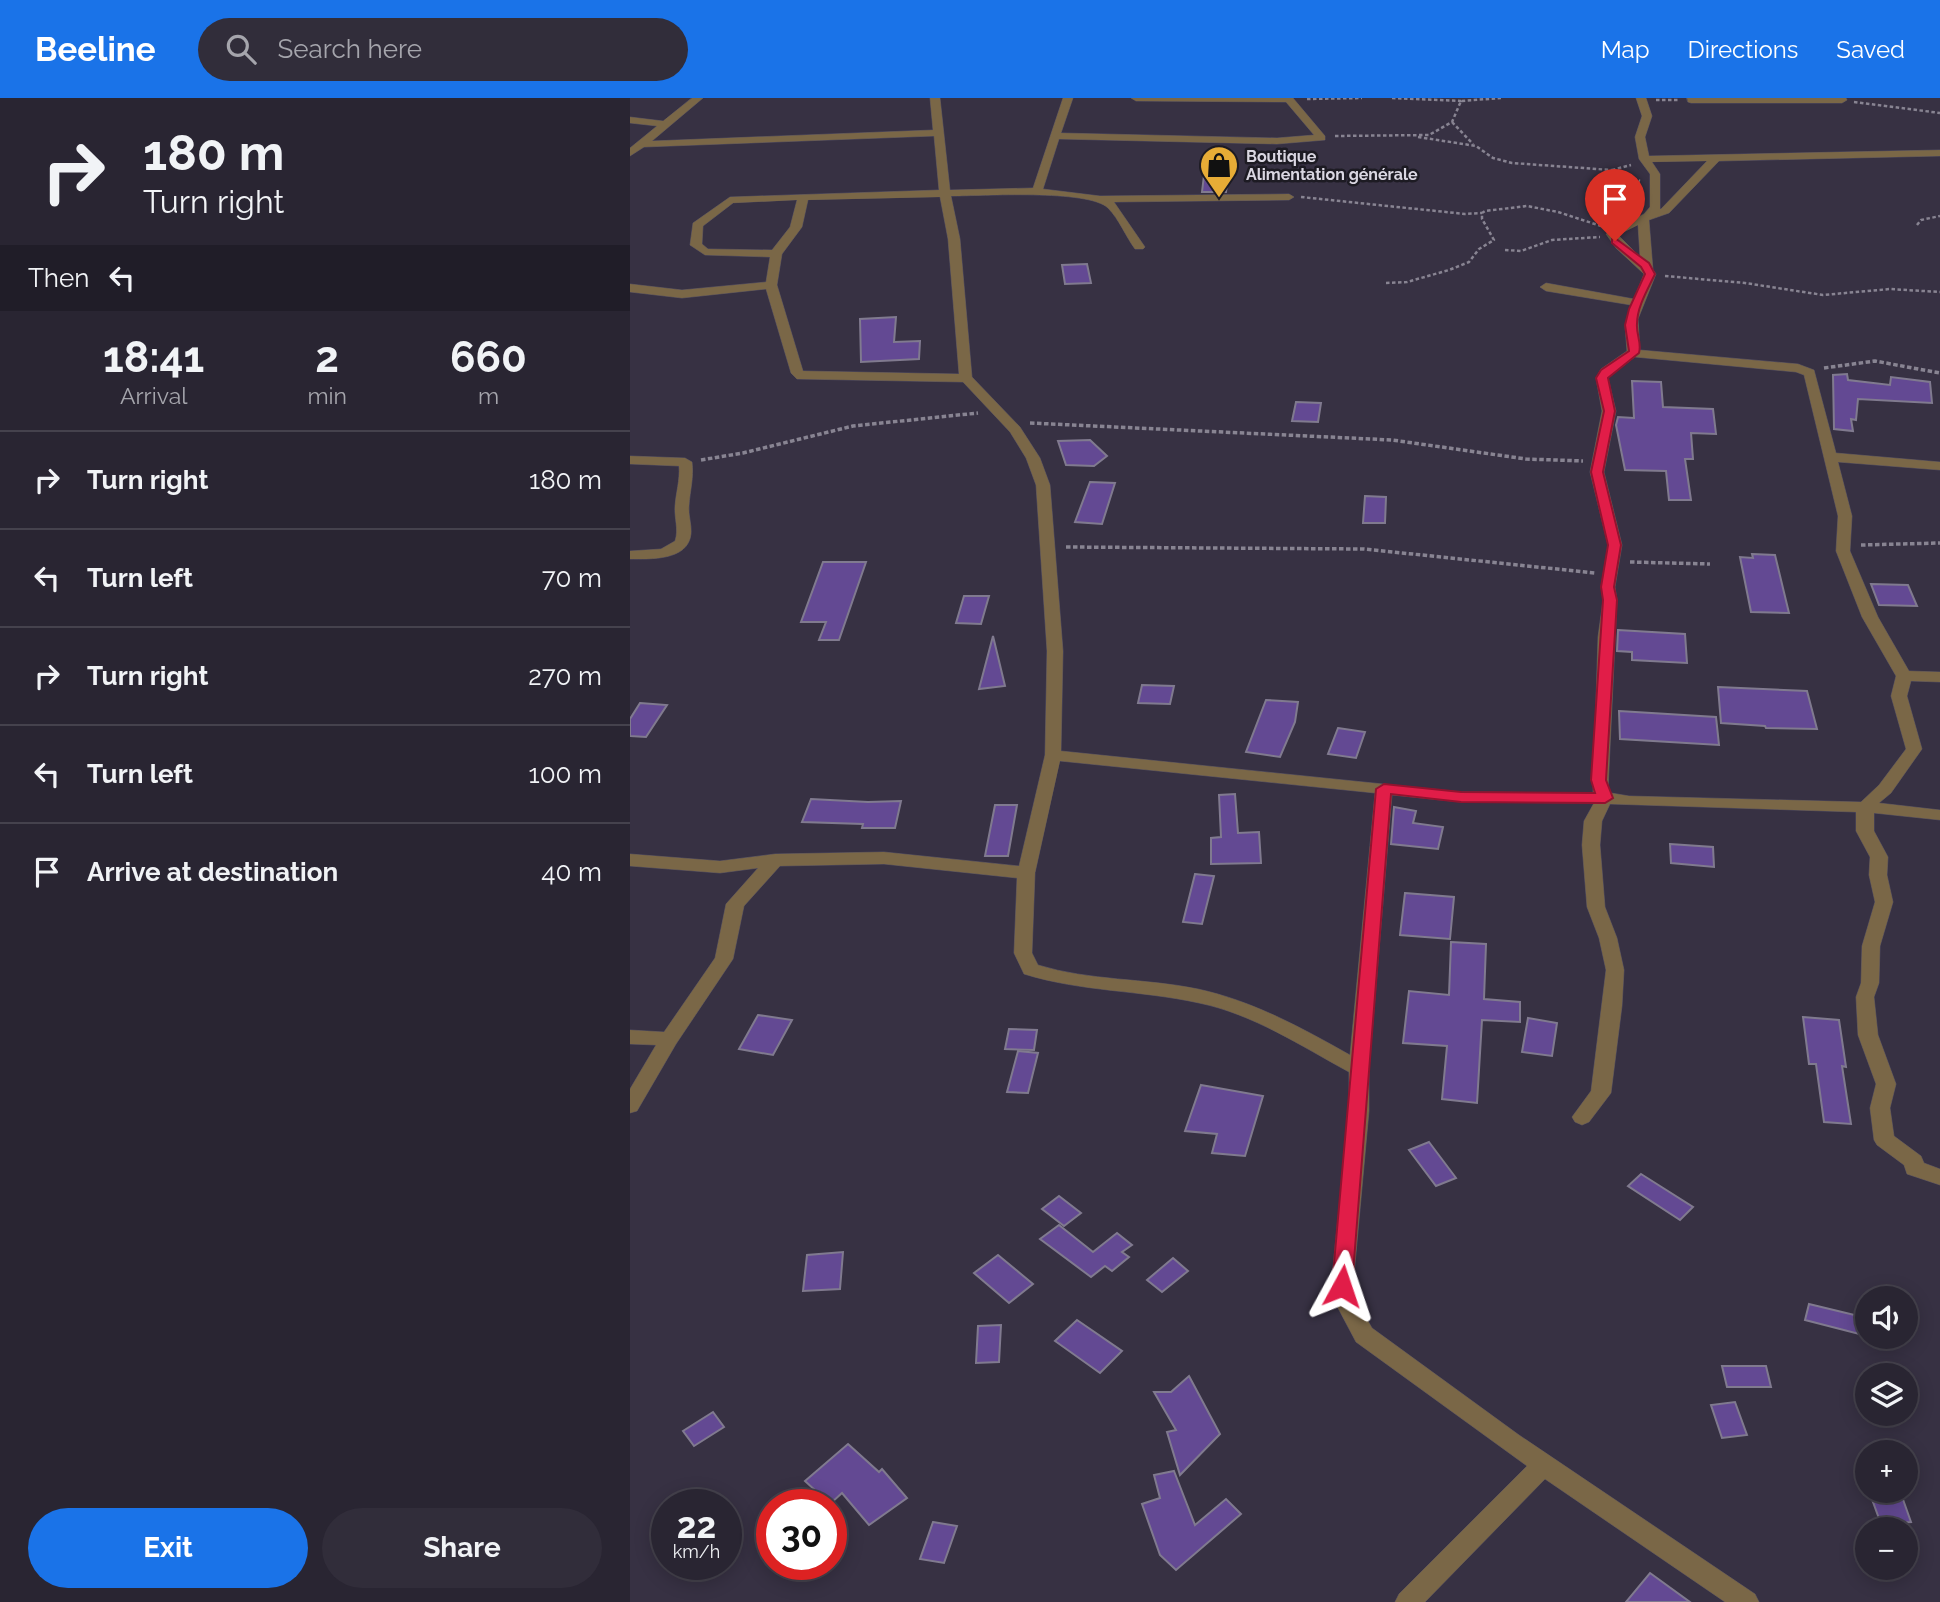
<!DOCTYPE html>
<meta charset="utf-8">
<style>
:root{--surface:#292532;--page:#312d3a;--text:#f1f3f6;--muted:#a5a5ac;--line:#45424d;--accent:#1a73e8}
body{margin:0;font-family:Raleway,sans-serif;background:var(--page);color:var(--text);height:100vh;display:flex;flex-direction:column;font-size:26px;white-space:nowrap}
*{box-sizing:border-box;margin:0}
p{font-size:23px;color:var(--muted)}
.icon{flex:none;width:38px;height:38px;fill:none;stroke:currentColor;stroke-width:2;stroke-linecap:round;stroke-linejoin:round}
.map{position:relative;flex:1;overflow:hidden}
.drawer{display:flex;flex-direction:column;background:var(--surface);width:630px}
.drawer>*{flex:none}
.guide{background:#292532;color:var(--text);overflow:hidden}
.controls{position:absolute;left:1225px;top:1188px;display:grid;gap:14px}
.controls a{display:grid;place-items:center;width:63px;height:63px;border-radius:50%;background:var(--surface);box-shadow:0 4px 18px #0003,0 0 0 2px var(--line);font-size:35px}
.speed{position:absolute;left:21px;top:1391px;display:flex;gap:14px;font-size:35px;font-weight:700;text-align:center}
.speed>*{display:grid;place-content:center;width:91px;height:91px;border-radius:50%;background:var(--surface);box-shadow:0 4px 18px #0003,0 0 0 2px var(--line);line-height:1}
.speed small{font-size:18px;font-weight:400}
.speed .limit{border:10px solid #d22;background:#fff;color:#111}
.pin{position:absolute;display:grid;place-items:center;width:60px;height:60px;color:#fff;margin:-72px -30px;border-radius:50% 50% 50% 0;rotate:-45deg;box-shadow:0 0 7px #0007}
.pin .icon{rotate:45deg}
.me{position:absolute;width:77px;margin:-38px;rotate:5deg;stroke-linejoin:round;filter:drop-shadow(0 0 5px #0008)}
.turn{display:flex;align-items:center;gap:24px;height:147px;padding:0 28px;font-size:32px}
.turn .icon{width:91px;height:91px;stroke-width:2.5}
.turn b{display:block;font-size:49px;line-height:60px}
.then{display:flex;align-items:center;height:66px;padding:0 28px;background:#0003;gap:14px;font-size:26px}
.eta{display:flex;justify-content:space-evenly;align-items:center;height:119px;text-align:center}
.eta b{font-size:42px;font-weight:700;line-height:49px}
.button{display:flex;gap:14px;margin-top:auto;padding:14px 28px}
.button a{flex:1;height:80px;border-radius:42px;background:var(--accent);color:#fff;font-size:28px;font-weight:700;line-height:80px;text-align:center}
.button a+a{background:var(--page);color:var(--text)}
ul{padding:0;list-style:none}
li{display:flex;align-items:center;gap:21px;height:98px;padding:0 28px;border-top:2px solid var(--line)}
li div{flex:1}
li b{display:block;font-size:26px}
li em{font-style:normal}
header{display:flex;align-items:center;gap:42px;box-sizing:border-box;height:98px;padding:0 35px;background:var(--accent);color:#fff}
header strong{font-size:33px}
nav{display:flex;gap:38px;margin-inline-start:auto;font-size:24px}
.search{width:490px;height:63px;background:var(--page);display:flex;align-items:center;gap:18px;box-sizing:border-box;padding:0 24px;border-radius:38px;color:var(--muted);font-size:26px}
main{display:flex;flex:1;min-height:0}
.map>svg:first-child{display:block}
</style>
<header>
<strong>Beeline</strong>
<div class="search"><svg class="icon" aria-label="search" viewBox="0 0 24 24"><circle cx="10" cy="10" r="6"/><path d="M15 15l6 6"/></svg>Search here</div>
<nav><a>Map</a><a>Directions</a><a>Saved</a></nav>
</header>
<main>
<section class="drawer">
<div class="guide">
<div class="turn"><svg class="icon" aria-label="right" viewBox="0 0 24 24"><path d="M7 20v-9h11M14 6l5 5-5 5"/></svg><div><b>180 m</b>Turn right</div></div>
<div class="then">Then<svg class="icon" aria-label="left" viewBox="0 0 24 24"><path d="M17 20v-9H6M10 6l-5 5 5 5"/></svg></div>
</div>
<div class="eta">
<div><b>18:41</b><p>Arrival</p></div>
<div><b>2</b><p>min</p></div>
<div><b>660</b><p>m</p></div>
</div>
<ul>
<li><svg class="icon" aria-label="right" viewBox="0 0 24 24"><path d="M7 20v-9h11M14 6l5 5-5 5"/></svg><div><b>Turn right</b></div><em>180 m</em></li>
<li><svg class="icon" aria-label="left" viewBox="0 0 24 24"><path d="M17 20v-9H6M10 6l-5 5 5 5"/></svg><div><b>Turn left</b></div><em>70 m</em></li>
<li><svg class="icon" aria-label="right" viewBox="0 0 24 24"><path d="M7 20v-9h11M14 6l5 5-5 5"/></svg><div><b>Turn right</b></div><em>270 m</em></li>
<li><svg class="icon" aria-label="left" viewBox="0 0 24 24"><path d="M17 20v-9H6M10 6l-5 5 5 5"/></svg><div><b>Turn left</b></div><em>100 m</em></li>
<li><svg class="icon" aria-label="arrive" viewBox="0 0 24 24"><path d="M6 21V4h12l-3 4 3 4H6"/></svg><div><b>Arrive at destination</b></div><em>40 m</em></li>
</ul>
<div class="button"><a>Exit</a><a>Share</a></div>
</section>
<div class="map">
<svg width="1310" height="1504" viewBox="0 0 1310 1504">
<rect width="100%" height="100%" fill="#373143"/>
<g fill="#634993" stroke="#807a8f" stroke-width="2">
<polygon points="575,69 599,70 596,94 572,94"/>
<polygon points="457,166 461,185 435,186 432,167"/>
<polygon points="266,219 264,244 290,243 289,261 231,264 230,221"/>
<polygon points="1217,276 1218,282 1260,287 1261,279 1300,284 1302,305 1228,301 1226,322 1221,321 1223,333 1204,331 1203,277"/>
<polygon points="1002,283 1031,284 1033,309 1083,311 1086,336 1061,335 1063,361 1055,361 1061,402 1039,402 1036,373 995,372 986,327 988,319 1004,320"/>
<polygon points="666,304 691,305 688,324 662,323"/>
<polygon points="460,342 477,358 464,368 436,367 428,343"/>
<polygon points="460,384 485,385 472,426 445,424"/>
<polygon points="735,398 756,399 755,425 733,425"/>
<polygon points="1122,456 1145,457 1159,515 1121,514 1110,459 1123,460"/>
<polygon points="193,464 236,464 209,542 189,542 196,524 171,524"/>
<polygon points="1241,486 1278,487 1287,508 1249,507"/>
<polygon points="334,498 359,498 351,526 326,525"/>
<polygon points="988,532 1055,536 1057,565 1002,562 1002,554 987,553"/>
<polygon points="363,538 375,588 349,591"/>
<polygon points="512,587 544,588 540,606 508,605"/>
<polygon points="1088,589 1177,593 1187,631 1136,630 1135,628 1091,625"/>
<polygon points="636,602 668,604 665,624 650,659 616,654"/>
<polygon points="10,605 37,607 16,639 0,638 0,621"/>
<polygon points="989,613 1086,619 1089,647 990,641"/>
<polygon points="708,630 735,634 726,660 698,656"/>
<polygon points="605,696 608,735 629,734 631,765 581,766 581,740 591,739 589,697"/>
<polygon points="181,701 238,704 271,703 265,730 232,730 233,726 172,724"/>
<polygon points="365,707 387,707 378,758 355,758"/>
<polygon points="764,709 786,713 783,725 813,729 808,751 761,746"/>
<polygon points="1040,746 1083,749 1084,769 1041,765"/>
<polygon points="565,776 584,778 572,826 553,824"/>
<polygon points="775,795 824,799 820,841 770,837"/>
<polygon points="821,844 856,846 854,901 890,904 890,924 852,922 847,1005 812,1001 817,948 773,945 779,893 819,897"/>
<polygon points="128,917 162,922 143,957 109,951"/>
<polygon points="1173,919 1209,922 1216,969 1212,968 1221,1026 1194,1024 1186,966 1179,966"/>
<polygon points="898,920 927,925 922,958 892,954"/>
<polygon points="379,931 407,932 404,952 375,951"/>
<polygon points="388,953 408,955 398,995 377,994"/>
<polygon points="571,987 633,998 615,1058 582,1055 587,1036 555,1033"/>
<polygon points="799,1044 826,1080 806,1088 779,1052"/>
<polygon points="1011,1076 1063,1109 1050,1122 998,1088"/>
<polygon points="429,1098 451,1115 434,1128 412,1111"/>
<polygon points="429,1127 463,1154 487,1135 502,1147 492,1154 499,1159 482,1173 475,1168 461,1179 410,1141"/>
<polygon points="213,1154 210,1191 173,1193 177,1157"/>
<polygon points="368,1157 403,1186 379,1205 344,1175"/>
<polygon points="543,1160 558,1173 532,1194 517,1182"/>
<polygon points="1179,1206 1237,1220 1237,1238 1175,1222"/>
<polygon points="447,1222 492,1253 470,1275 425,1243"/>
<polygon points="371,1227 369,1264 346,1265 348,1228"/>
<polygon points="1092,1268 1136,1268 1141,1289 1097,1289"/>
<polygon points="559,1278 590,1336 550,1377 537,1334 546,1332 524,1294 541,1294"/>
<polygon points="1105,1304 1117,1337 1092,1340 1081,1307"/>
<polygon points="83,1314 94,1329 64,1348 53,1333"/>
<polygon points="218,1346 249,1374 252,1371 277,1400 239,1427 212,1395 200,1406 175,1383"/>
<polygon points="544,1373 565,1427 596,1401 611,1416 546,1472 530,1457 512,1406 530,1400 524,1377"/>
<polygon points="1239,1393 1270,1393 1281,1424 1251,1426"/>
<polygon points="303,1424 327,1428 314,1465 290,1461"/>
<polygon points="1020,1475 1060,1504 996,1504"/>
</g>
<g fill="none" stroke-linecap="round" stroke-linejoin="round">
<defs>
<g id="minor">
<path d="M62 0H73L22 43 303 32 300 0H310L320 92 403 90 433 0H443L431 35 647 40 684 37 656 4 506 3 501 0H663L695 38V42L647 46 429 41 413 91 470 98 659 96 664 99 659 102 484 104 515 149 513 151H505C496 139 489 121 478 110 458 91 351 98 321 98L330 141 342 279 390 329 410 360 420 387 433 553 431 653 831 694 963 695 968 539 973 502 971 489 978 447 960 374 972 313 966 280 971 271 997 253 995 228 1001 207 916 193 910 189 916 185 1004 201 1014 176 986 150 976 136 1014 116 1020 109V76L1009 61 1005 39 1012 18 1006 0H1016L1022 18 1015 39 1019 58 1310 52V58L1089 63 1039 115 1019 122 1023 172 1026 176 1008 221 1010 252 1168 266 1184 272 1206 355 1310 364V372L1208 364 1222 418 1220 453 1248 519 1279 573 1310 574V584L1281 583 1277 598 1292 651 1261 695 1249 705 1310 712V722L1244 715V733L1258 759 1257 777 1263 804 1250 848 1249 885 1244 899 1248 937 1266 986 1260 1010 1264 1038 1291 1058 1294 1065 1310 1071V1087L1277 1076 1274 1067 1247 1047 1244 1042 1240 1010 1246 986 1228 937 1226 899 1231 885 1232 848 1245 804 1239 777 1240 759 1226 733V714L980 706 972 723 970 747 975 809 987 840 994 872 992 908 981 995 959 1024 952 1027 945 1024 942 1019 961 993 976 872 969 840 957 809 952 747 954 723 964 705 831 704 762 697 739 971V1013L723 1188 730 1209 742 1230 889 1337 1125 1496 1129 1504H1095L915 1381 795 1504H765L769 1496 897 1368 726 1244 708 1210 701 1188 719 1013V974C671 948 623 916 569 905 510 892 452 894 394 876L384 855 387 780 254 766 150 768 114 808 103 861 46 946 7 1013 0 1015V991L26 947 0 946V932L34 934 85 860 96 806 128 770 90 775 0 768V756L90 763 145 756 254 754 389 768 415 657 417 553 406 387 396 360 380 334 333 284 167 281 161 275 136 191 52 200 0 194V186L52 192 136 184 140 159 75 157 60 147 63 125 100 99 309 92 304 38 14 49 0 58V50L27 28 0 25V19L33 23ZM1077 63 1031 111H1030V76L1022 64ZM310 99 318 141 329 276 173 273 147 187 152 156 172 129 178 102ZM167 102 160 129 142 152 78 151 72 146 73 128 103 105ZM1008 127 1010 159 988 137ZM1005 259 1166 274 1174 277 1208 418 1206 453 1232 519 1266 578 1261 598 1276 651 1249 687 1231 704 999 698 981 695 978 692 987 502 985 489 992 447 974 374 986 313 978 280ZM430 663 745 695 720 957C672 930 623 903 568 891 515 880 460 883 408 867L402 855 405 775Z"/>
<polygon points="1057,0 1216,0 1217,2 1212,5 1061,5 1058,4"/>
<path d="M0 358 55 360 62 364C64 380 60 392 59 408 58 417 62 427 61 436 58 463 20 461 0 461V453L31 451 45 443C49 431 44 420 45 408 46 394 50 383 49 368L0 366Z"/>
</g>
</defs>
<use href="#minor" stroke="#544f60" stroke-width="1"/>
<g stroke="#888492" stroke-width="2.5" stroke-dasharray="3.5 2.5" stroke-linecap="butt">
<polyline points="762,0 831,3 831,0"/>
<polyline points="677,1 732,0"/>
<polyline points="1026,2 1049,2"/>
<polyline points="1224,4 1310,15"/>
<polyline points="822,24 843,46"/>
<polyline points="705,38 799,37 822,24 831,3 871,0"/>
<polyline points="788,39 846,48 863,60 882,65 981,72 1010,83"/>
<polyline points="982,72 1001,67"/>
<polyline points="671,99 835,116 852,115"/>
<polyline points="1287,127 1291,122 1310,118"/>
<polyline points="875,152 891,153 922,142 970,139"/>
<polyline points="1035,178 1115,185 1193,197 1260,191 1310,194"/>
<polyline points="756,185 777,184 819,172 839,164 849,151 864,142 852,121 852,115 855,113 897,108 928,114 971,128"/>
</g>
<g stroke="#888492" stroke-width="3.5" stroke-dasharray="4.5 2.5" stroke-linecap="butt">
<polyline points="1194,270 1245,263 1310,275"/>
<polyline points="400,325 762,342 896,361 953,363"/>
<polyline points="71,362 113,355 223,328 348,315"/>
<polyline points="1231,447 1310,445"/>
<polyline points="436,449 734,451 965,475"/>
<polyline points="1000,464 1080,466"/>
</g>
<use href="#minor" fill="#7a6747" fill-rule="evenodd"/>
</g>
<path fill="#e11d48" stroke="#92132f" stroke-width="2" d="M985 140 1019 165 1025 176C1018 191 1007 209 1007 226 1006 236 1012 245 1009 255L978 280 985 313 973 374 991 447 984 489 987 502 976 682 983 700 975 705 831 704 761 696 722 1188 719 1194 712 1196 705 1194 702 1188 746 691 754 686 831 694 965 695 961 682 973 502 971 489 978 447 961 374 974 313 966 280 971 272 999 253 995 227 999 211 1015 176 1011 169 982 145V141Z"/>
<defs>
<symbol id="shop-pin" viewBox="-11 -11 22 30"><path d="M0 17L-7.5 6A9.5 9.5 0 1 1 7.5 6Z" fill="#e7ac36" stroke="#1d1b23"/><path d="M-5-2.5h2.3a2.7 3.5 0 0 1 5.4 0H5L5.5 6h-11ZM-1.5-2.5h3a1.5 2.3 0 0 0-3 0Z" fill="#111"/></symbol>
</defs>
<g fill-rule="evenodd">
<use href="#shop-pin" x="567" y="45" width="44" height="60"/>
</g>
<g text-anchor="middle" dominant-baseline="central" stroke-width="5" stroke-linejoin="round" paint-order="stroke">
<g font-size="16" font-weight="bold" fill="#dad7e2" stroke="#1d1b23" text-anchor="start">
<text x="616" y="58">Boutique<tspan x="616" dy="18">Alimentation générale</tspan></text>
</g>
</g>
</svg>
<div class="controls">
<a><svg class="icon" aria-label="sound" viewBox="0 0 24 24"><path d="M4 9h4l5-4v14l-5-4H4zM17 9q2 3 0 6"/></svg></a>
<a><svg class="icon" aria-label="layers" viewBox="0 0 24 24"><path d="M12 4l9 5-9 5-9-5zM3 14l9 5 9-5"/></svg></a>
<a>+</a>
<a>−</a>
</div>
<div class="speed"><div>22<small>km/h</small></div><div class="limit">30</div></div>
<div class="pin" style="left:985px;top:143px;background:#d93025"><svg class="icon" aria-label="arrive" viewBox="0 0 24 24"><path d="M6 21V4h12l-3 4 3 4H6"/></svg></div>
<svg class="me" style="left:712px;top:1188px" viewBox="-20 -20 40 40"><path d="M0-17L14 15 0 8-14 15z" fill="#e11d48" stroke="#fff" stroke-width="4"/></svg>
</div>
</main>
